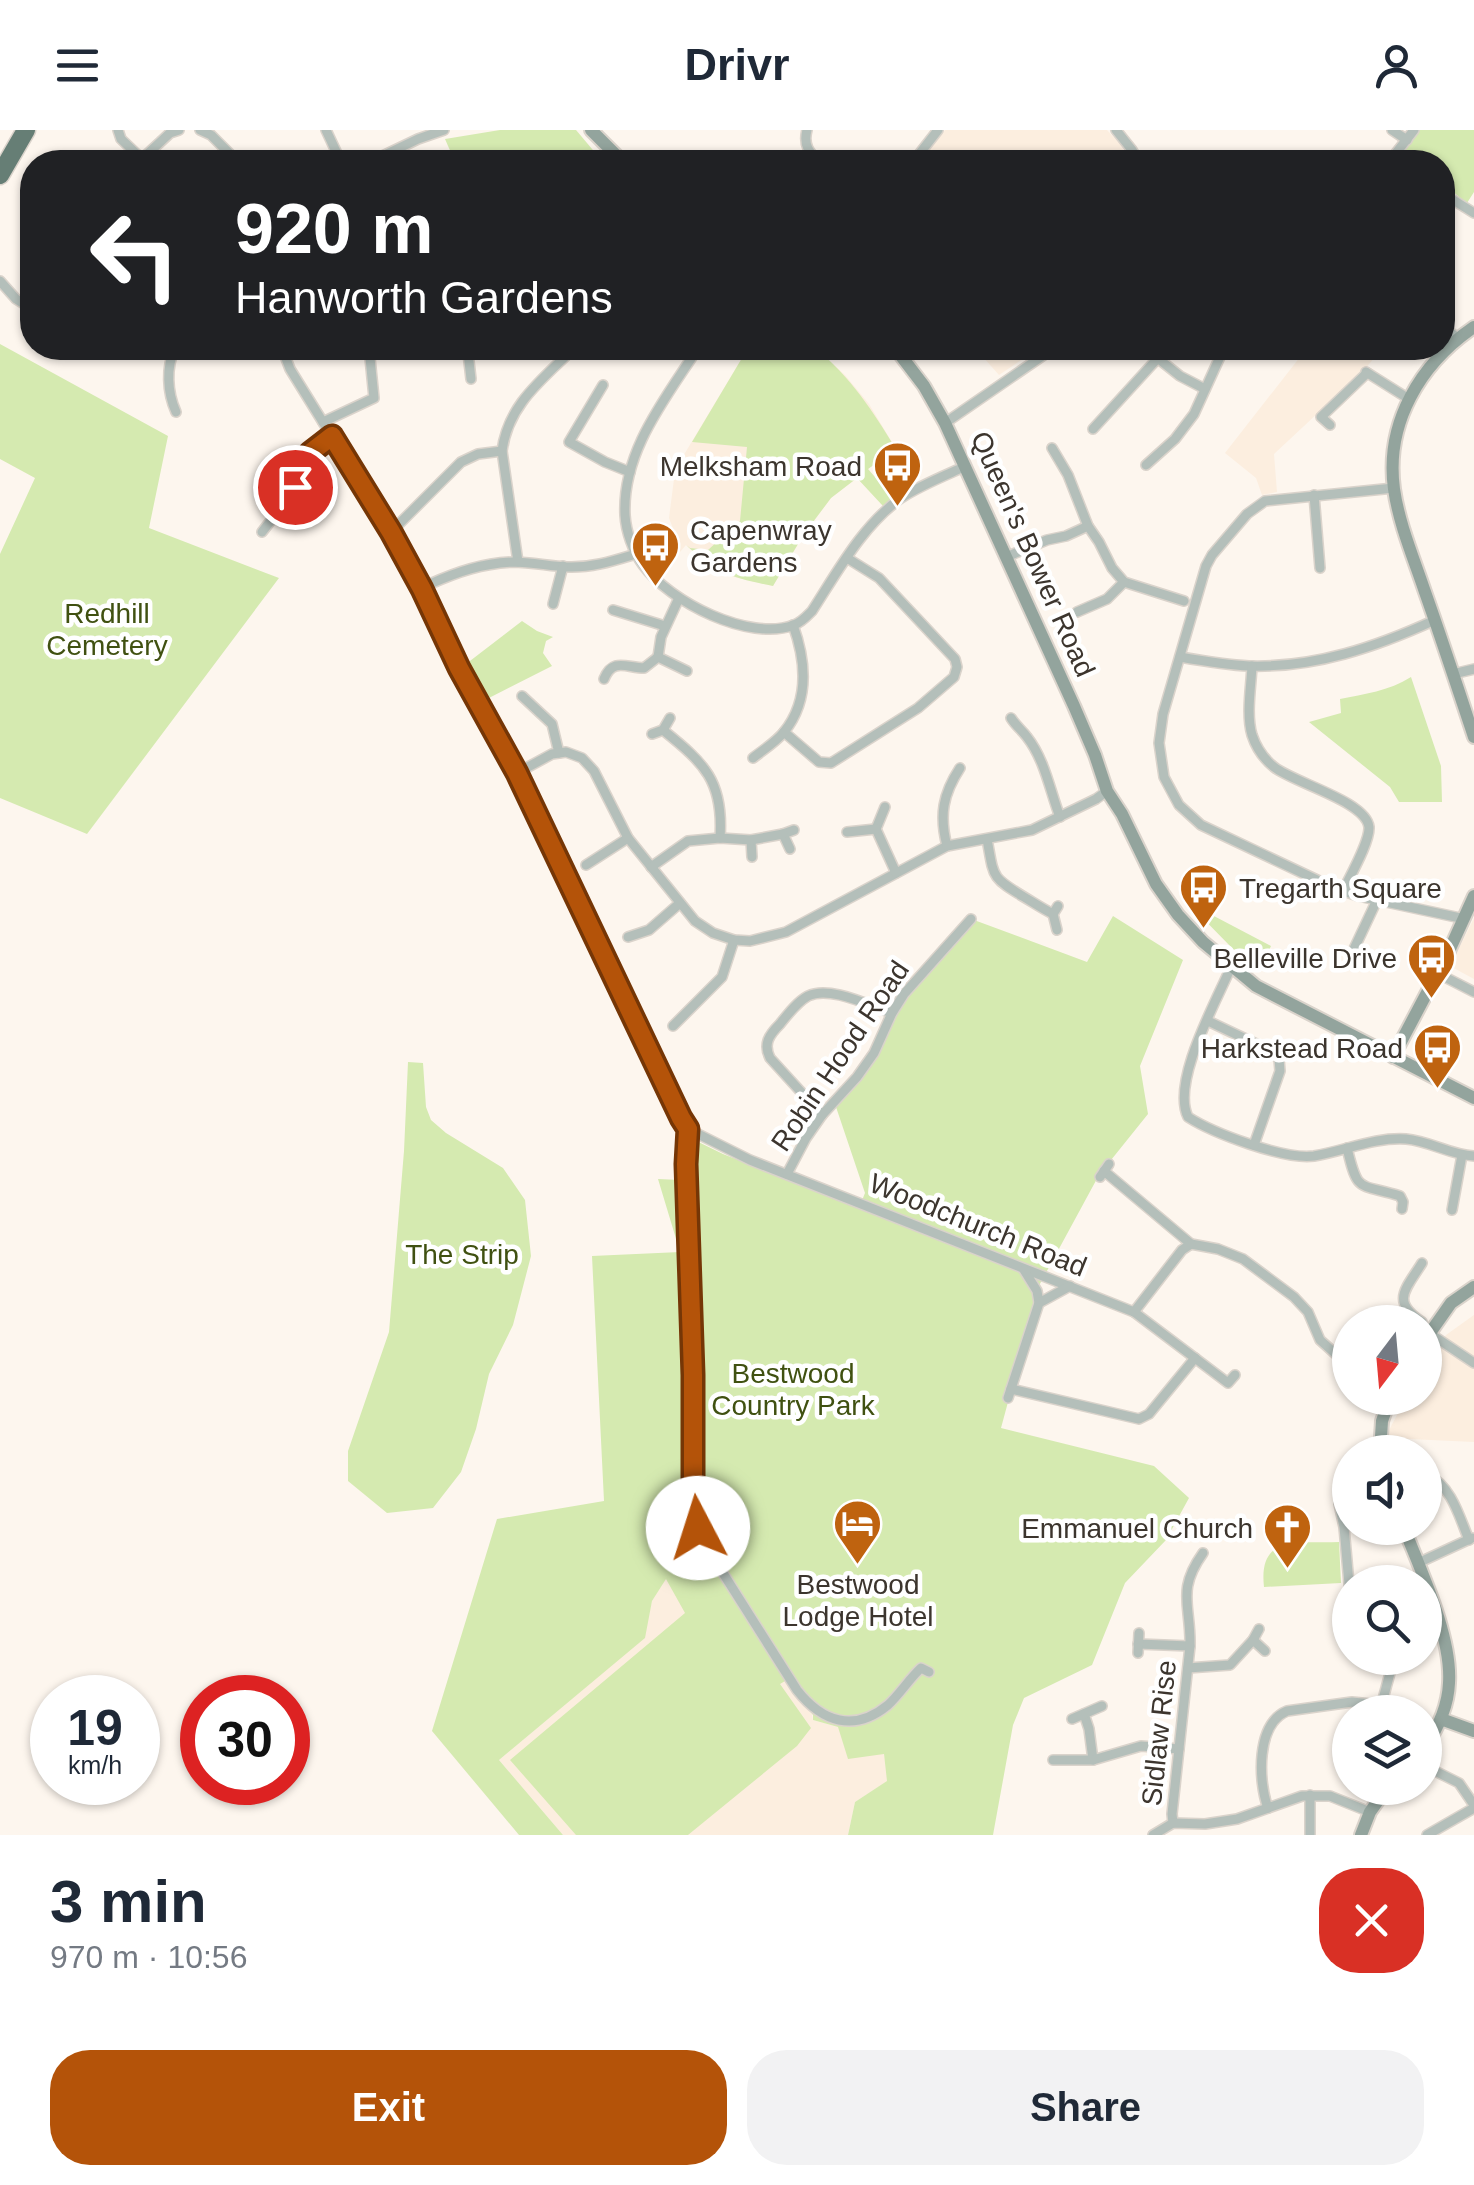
<!DOCTYPE html>
<meta charset="utf-8">
<style>
:root{--surface:#fff;--page:#f2f2f3;--text:#1f2937;--muted:#747a83;--accent:#b45309}
body{margin:0;font-family:Helvetica,sans-serif;background:var(--page);color:var(--text);height:100vh;display:flex;flex-direction:column;font-size:38px;white-space:nowrap}
*{box-sizing:border-box;margin:0}
p{font-size:32px;color:var(--muted)}
.icon{flex:none;width:55px;height:55px;fill:none;stroke:currentColor;stroke-width:2;stroke-linecap:round;stroke-linejoin:round}
.map{position:relative;height:1705px;overflow:hidden}
.panel{display:flex;flex-direction:column;background:var(--surface);flex:1}
.panel>*{flex:none}
.banner{position:absolute;left:20px;top:20px;width:1435px;height:210px;border-radius:40px;box-shadow:0 2px 8px #0004;background:#202124;color:#fff;overflow:hidden}
.needle{width:65px;rotate:196deg}
.tools{position:absolute;left:1332px;top:1175px;display:grid;gap:20px}
.tools a{display:grid;place-items:center;width:110px;height:110px;border-radius:50%;background:var(--surface);box-shadow:0 2px 8px #0004;font-size:50px}
.speed{position:absolute;left:30px;top:1545px;display:flex;gap:20px;font-size:50px;font-weight:700;text-align:center}
.speed>*{display:grid;place-content:center;width:130px;height:130px;border-radius:50%;background:var(--surface);box-shadow:0 2px 8px #0004;line-height:1}
.speed small{font-size:25px;font-weight:400}
.speed .limit{border:15px solid #d22;background:#fff;color:#111}
.pin{position:absolute;display:grid;place-items:center;width:85px;height:85px;color:#fff;margin:-42px;border:5px solid #fff;border-radius:50%;box-shadow:0 2px 10px #0007}
.me{position:absolute;width:110px;margin:-55px;rotate:355deg;stroke-linejoin:round;filter:drop-shadow(0 0 8px #0008)}
.turn{display:flex;align-items:center;gap:35px;height:210px;padding:0 50px;font-size:45px}
.turn .icon{width:130px;height:130px;stroke-width:2.5}
.turn b{display:block;font-size:70px;line-height:85px}
.round{display:grid;place-items:center;flex:none;width:105px;height:105px;border-radius:40px;background:var(--page)}
.overview{display:flex;align-items:center;justify-content:space-between;height:170px;padding:0 50px}
h1{font-size:60px;font-weight:700;line-height:75px}
.cta{display:flex;gap:20px;margin-top:auto;padding:20px 50px}
.cta a{flex:1;height:115px;border-radius:40px;background:var(--accent);color:#fff;font-size:40px;font-weight:700;line-height:115px;text-align:center}
.cta a+a{background:var(--page);color:var(--text)}
header{display:flex;justify-content:space-between;align-items:center;height:130px;padding:0 50px;background:var(--surface);font-size:45px;font-weight:700}
.map>svg:first-child{display:block}
</style>
<header><svg class="icon" aria-label="menu" viewBox="0 0 24 24"><path d="M4 6h16M4 12h16M4 18h16"/></svg>Drivr<svg class="icon" aria-label="person" viewBox="0 0 24 24"><circle cx="12" cy="8" r="4"/><path d="M4 21q1-7 8-7t8 7"/></svg></header>
<div class="map">
<svg width="1474" height="1705" viewBox="0 0 1474 1705">
<rect width="100%" height="100%" fill="#fdf6ee"/>
<g fill="#fceedf">
<polygon points="945,0 1107,0 1120,14 1131,32 920,32"/>
<polygon points="748,218 815,218 845,245 869,274 896,319 868,339 893,368 883,376 857,348 831,368 804,404 773,456 730,446 706,434 686,415 662,443 653,435 677,409 669,388 674,349 682,328"/>
<polygon points="975,218 974,218 1039,218 999,245"/>
<polygon points="1307,218 1383,218 1363,241 1274,324 1277,362 1262,365 1256,348 1225,323"/>
<polygon points="1474,788 1474,849 1450,836"/>
<polygon points="1474,1185 1474,1312 1388,1308 1388,1302 1406,1268 1425,1268 1425,1233 1432,1220 1446,1205"/>
<polygon points="697,1412 794,1565 812,1584 813,1590 838,1597 884,1624 888,1651 855,1672 848,1705 563,1705 499,1630 644,1508 652,1471 666,1448"/>
</g>
<g fill="#d5eab0">
<polygon points="500,0 576,0 603,32 455,32 445,9"/>
<polygon points="1419,0 1474,0 1474,62 1467,73 1443,54 1442,32 1414,32 1403,24"/>
<polygon points="0,214 168,306 149,398 279,448 87,704 0,668 0,424 35,348 0,329"/>
<path d="M748 218H815C850 246 873 281 896 319L868 339 893 368 883 376 857 348 831 368 804 404 773 456C733 448 716 443 686 415L690 418 708 420 740 391 747 317 692 312Z"/>
<polygon points="522,491 537,501 553,507 546,511 543,523 552,536 483,571 466,534"/>
<path d="M1411 547 1441 636 1442 672H1399L1390 657 1309 592 1341 583 1340 569C1364 564 1389 561 1411 547Z"/>
<polygon points="1188,763 1193,775 1271,816 1260,840 1233,819 1185,770"/>
<polygon points="1113,786 1183,830 1140,936 1148,984 1099,1045 1035,1163 1035,1172 1001,1298 1154,1336 1189,1368 1166,1410 1125,1453 1092,1535 1024,1568 1013,1595 993,1705 848,1705 855,1672 887,1651 884,1624 848,1629 838,1597 813,1590 813,1585 785,1551 780,1554 811,1598 797,1616 688,1705 576,1705 510,1630 685,1483 666,1449 652,1471 645,1508 499,1630 563,1705 519,1705 432,1601 497,1389 604,1371 592,1126 680,1122 658,1049 680,1050 680,1003 723,1024 859,1078 865,1063 836,977 868,939 880,920 900,875 974,790 1087,832"/>
<polygon points="408,932 423,933 426,977 431,990 446,1003 503,1038 525,1070 531,1126 513,1195 489,1244 476,1299 461,1342 433,1378 387,1383 348,1351 348,1321 389,1202 404,1021"/>
<path d="M1339 1412 1341 1453 1264 1457C1258 1403 1299 1414 1339 1412Z"/>
</g>
<g fill="none" stroke-linecap="round" stroke-linejoin="round">
<defs>
<g id="street">
<polyline points="118,0 121,9 144,31"/>
<polyline points="200,0 211,5 238,32"/>
<polyline points="326,0 341,32"/>
<path d="M807 0C803 15 809 23 820 32"/>
<polyline points="1116,0 1132,20 1139,32"/>
<polyline points="1392,0 1407,10"/>
<polyline points="142,29 170,3 179,0"/>
<polyline points="370,32 418,9 444,0"/>
<polyline points="913,32 938,0"/>
<polyline points="1389,32 1414,0"/>
<polyline points="1442,63 1474,83"/>
<polyline points="0,151 16,169 32,179"/>
<polyline points="1442,196 1458,208"/>
<path d="M175 218C166 237 167 262 176 282"/>
<path d="M282 218 290 239 391 402 422 459 459 538 517 643 681 988 688 999 685 1034 693 1245V1378L698 1398 709 1421 797 1560C822 1592 854 1603 888 1575 900 1564 909 1549 921 1538L929 1542"/>
<polyline points="470,218 468,223 471,249"/>
<path d="M698 218C666 268 622 321 625 385 626 402 633 421 643 435 670 472 749 512 794 495 802 492 807 486 812 481 838 441 862 396 901 368 921 355 944 346 966 336"/>
<polyline points="1145,218 1180,246 1205,259"/>
<polyline points="1366,242 1409,269"/>
<polyline points="603,255 569,312 605,332 630,342"/>
<polyline points="323,292 374,268 369,218"/>
<polyline points="945,293 1054,218"/>
<polyline points="1330,295 1321,287 1367,243"/>
<polyline points="1093,299 1157,229"/>
<polyline points="1052,318 1068,345 1088,396 1099,412 1112,438 1124,452 1184,471"/>
<polyline points="1146,335 1175,309 1194,284 1224,218"/>
<polyline points="1394,358 1265,371 1247,384 1212,425 1206,436 1163,584 1159,613 1164,647 1179,675 1201,695 1332,757 1358,766 1465,789"/>
<polyline points="1314,365 1320,438"/>
<polyline points="399,394 461,332 478,324 502,321"/>
<polyline points="262,402 290,366 310,323 332,305"/>
<polyline points="1006,427 1047,410 1066,406 1088,396"/>
<path d="M518 432 502 321C508 274 543 249 574 218"/>
<path d="M430 454C457 442 483 433 513 432 531 432 549 436 567 437 592 438 613 431 636 424"/>
<polyline points="553,474 563,436"/>
<polyline points="613,480 665,496"/>
<polyline points="1077,482 1107,469 1124,452"/>
<polyline points="658,527 661,507 679,468"/>
<polyline points="658,527 687,541"/>
<path d="M1180 527C1203 531 1226 535 1249 536 1315 538 1376 517 1435 490"/>
<path d="M1252 536C1251 557 1246 585 1252 605 1256 617 1264 629 1274 637 1294 653 1366 671 1369 697 1370 712 1350 746 1343 761"/>
<polyline points="1453,544 1474,539"/>
<path d="M604 549C613 527 627 538 644 538L658 527"/>
<polyline points="522,566 552,594 559,623"/>
<path d="M1011 588C1016 596 1022 600 1027 607 1045 630 1050 661 1060 687"/>
<path d="M663 600C704 633 724 651 720 708"/>
<polyline points="784,602 819,632 831,633 918,578 954,547 957,537 955,529 879,448 847,428"/>
<polyline points="652,604 663,600 670,588"/>
<path d="M753 628C763 620 776 612 784 602 810 570 806 531 793 495"/>
<polyline points="517,643 552,624 566,622 582,628 594,641 628,708 695,791 713,803 734,810 750,811 786,802 947,716 1032,700 1096,669 1107,661"/>
<polyline points="885,677 876,699 896,743"/>
<polyline points="847,702 876,699"/>
<path d="M987 709C994 748 991 747 1024 767 1034 773 1043 779 1053 784"/>
<polyline points="751,710 752,727"/>
<path d="M947 716C939 685 943 664 960 638"/>
<polyline points="790,719 783,704 794,700"/>
<polyline points="586,735 628,708"/>
<polyline points="651,737 688,711 720,708 751,710 783,704"/>
<polyline points="1057,800 1053,784 1058,776"/>
<polyline points="628,807 649,800 680,773"/>
<polyline points="1353,821 1377,770"/>
<path d="M1231 837C1216 872 1171 952 1188 987 1213 1003 1284 1030 1314 1026 1345 1021 1374 1007 1406 1009 1430 1011 1450 1025 1474 1026"/>
<polyline points="1437,843 1474,862"/>
<polyline points="1208,891 1271,921 1279,929 1280,941 1254,1015"/>
<polyline points="673,896 722,847 734,810"/>
<path d="M822 985 770 928C763 914 769 905 780 894 788 884 797 872 808 866 830 855 870 876 892 883"/>
<polyline points="688,999 750,1030 1134,1182 1228,1253 1235,1245"/>
<path d="M1347 1018C1358 1064 1358 1053 1400 1066L1403 1072 1402 1079"/>
<polyline points="1104,1041 1191,1114 1218,1119 1243,1129 1294,1167 1308,1182 1320,1210 1349,1236"/>
<polyline points="787,1044 806,1008 822,985 857,947 874,923 892,883 904,864 971,789"/>
<polyline points="1100,1047 1109,1034"/>
<polyline points="1452,1080 1462,1025"/>
<polyline points="1024,1140 1037,1161 1039,1173"/>
<polyline points="1134,1182 1182,1120 1191,1114"/>
<path d="M1422 1192C1390 1171 1406 1159 1422 1133"/>
<polyline points="1429,1203 1474,1233"/>
<polyline points="1011,1259 1139,1289 1149,1284 1195,1228"/>
<polyline points="1008,1268 1039,1173 1070,1156"/>
<path d="M1427 1344C1452 1357 1459 1386 1469 1410"/>
<polyline points="1350,1351 1342,1359 1339,1374 1344,1397 1350,1465"/>
<polyline points="1418,1433 1472,1408"/>
<polyline points="1253,1510 1265,1521"/>
<polyline points="1138,1514 1190,1516"/>
<polyline points="1138,1523 1139,1503"/>
<polyline points="1188,1538 1230,1535 1253,1510 1259,1499"/>
<polyline points="1382,1582 1383,1569 1393,1532"/>
<polyline points="1084,1584 1089,1599 1093,1630"/>
<polyline points="1072,1589 1102,1576"/>
<polyline points="1053,1630 1093,1630 1141,1616 1179,1619"/>
<polyline points="1431,1639 1459,1653 1474,1675"/>
<path d="M1268 1678C1258 1651 1256 1594 1287 1581L1352 1572 1381 1575"/>
<path d="M1173 1693 1172 1684 1190 1516C1191 1475 1176 1461 1203 1423"/>
<polyline points="1153,1705 1173,1693 1205,1694 1237,1689 1302,1666 1330,1666 1370,1682"/>
<polyline points="1310,1705 1310,1665"/>
<polyline points="1427,1705 1474,1678"/>
</g>
<g id="secondary">
<polyline points="591,0 623,32"/>
<path d="M1474 197C1420 234 1385 293 1394 359 1399 394 1414 429 1425 462 1442 510 1458 559 1474 607"/>
<polyline points="895,218 924,256 945,293 1074,576 1095,625 1107,661 1122,684 1156,754 1178,785 1203,812 1256,856 1474,968"/>
<polyline points="1393,927 1449,821 1474,766"/>
<polyline points="1425,1210 1451,1173 1474,1157"/>
<polyline points="1380,1322 1382,1291 1390,1268"/>
<path d="M1404 1398C1421 1441 1452 1507 1449 1553 1448 1577 1438 1598 1425 1617"/>
<polyline points="1441,1589 1474,1601"/>
<polyline points="1361,1705 1370,1682 1387,1658"/>
</g>
<polyline id="highway" points="0,45 26,0"/>
</defs>
<use href="#street" stroke="#dad3cb" stroke-width="12"/>
<use href="#secondary" stroke="#dad3cb" stroke-width="16"/>
<use href="#highway" stroke="#dad3cb" stroke-width="21"/>
<use href="#street" stroke="#b4bfba" stroke-width="9"/>
<use href="#secondary" stroke="#93a49d" stroke-width="12"/>
<use href="#highway" stroke="#667e75" stroke-width="18"/>
</g>
<g fill="none" stroke-linecap="round" stroke-linejoin="round">
<defs>
<polyline id="route" points="295,357 310,323 332,306 391,402 422,459 459,538 517,643 681,988 688,999 686,1034 693,1245 693,1378 698,1398"/>
</defs>
<use href="#route" stroke="#753606" stroke-width="25"/>
<use href="#route" stroke="#b45309" stroke-width="18"/>
</g>
<defs>
<symbol id="bus-pin" viewBox="-11 -11 22 30"><path d="M0 17L-7.5 6A9.5 9.5 0 1 1 7.5 6Z" fill="#bf630f" stroke="#fff"/><path d="M-5-6H5V4H4V6H2V4H-2V6H-4V4H-5ZM-3.5-4V0h7V-4ZM-3.5 1.2v1.5H-2V1.2ZM2 1.2v1.5H3.5V1.2Z" fill="#fff"/></symbol>
<symbol id="hotel-pin" viewBox="-11 -11 22 30"><path d="M0 17L-7.5 6A9.5 9.5 0 1 1 7.5 6Z" fill="#bf630f" stroke="#fff"/><path d="M-6-4.5h1.5V1H6V5H4.5V3h-9V5H-6ZM-4 0a1.8 1.8 0 1 1 3.6 0ZM.5 0V-2.5h3Q6-2.5 6 0Z" fill="#fff"/></symbol>
<symbol id="church-pin" viewBox="-11 -11 22 30"><path d="M0 17L-7.5 6A9.5 9.5 0 1 1 7.5 6Z" fill="#bf630f" stroke="#fff"/><path d="M-1.2-6h2.4v3.5h3.3v2.4h-3.3V6h-2.4V-.1h-3.3v-2.4h3.3Z" fill="#fff"/></symbol>
</defs>
<g fill-rule="evenodd">
<use href="#bus-pin" x="870" y="308" width="55" height="75"/>
<use href="#bus-pin" x="628" y="388" width="55" height="75"/>
<use href="#bus-pin" x="1176" y="730" width="55" height="75"/>
<use href="#bus-pin" x="1404" y="800" width="55" height="75"/>
<use href="#bus-pin" x="1410" y="890" width="55" height="75"/>
<use href="#hotel-pin" x="830" y="1366" width="55" height="75"/>
<use href="#church-pin" x="1260" y="1370" width="55" height="75"/>
</g>
<g text-anchor="middle" dominant-baseline="central" stroke-width="9" stroke-linejoin="round" paint-order="stroke">
<g font-size="28" fill="#3c352e" stroke="#fff" text-anchor="end">
<text x="862" y="336">Melksham Road</text>
<text x="690" y="400" text-anchor="start">Capenwray<tspan x="690" dy="32">Gardens</tspan></text>
<text x="1239" y="758" text-anchor="start">Tregarth Square</text>
<text x="1397" y="828">Belleville Drive</text>
<text x="1403" y="918">Harkstead Road</text>
<text x="1253" y="1398">Emmanuel Church</text>
<text x="858" y="1454" text-anchor="middle">Bestwood<tspan x="858" dy="32">Lodge Hotel</tspan></text>
</g>
<g font-size="28" fill="#3c352e" stroke="#fff">
<text transform="translate(1033 424) rotate(66)">Queen's Bower Road</text>
<text transform="translate(840 926) rotate(-56)">Robin Hood Road</text>
<text transform="translate(978 1095) rotate(22)">Woodchurch Road</text>
<text transform="translate(1159 1603) rotate(-84)">Sidlaw Rise</text>
</g>
<g font-size="28" fill="#405111" stroke="#fff">
<text x="107" y="483">Redhill<tspan x="107" dy="32">Cemetery</tspan></text>
<text x="462" y="1124">The Strip</text>
<text x="793" y="1243">Bestwood<tspan x="793" dy="32">Country Park</tspan></text>
</g>
</g>
</svg>
<div class="tools">
<a><svg class="needle" viewBox="-14 -14 28 28"><path d="M0-13l5 13h-10z" fill="#e53935"/><path d="M0 13l5-13h-10z" fill="#747a83"/></svg></a>
<a><svg class="icon" aria-label="sound" viewBox="0 0 24 24"><path d="M4 9h4l5-4v14l-5-4H4zM17 9q2 3 0 6"/></svg></a>
<a><svg class="icon" aria-label="search" viewBox="0 0 24 24"><circle cx="10" cy="10" r="6"/><path d="M15 15l6 6"/></svg></a>
<a><svg class="icon" aria-label="layers" viewBox="0 0 24 24"><path d="M12 4l9 5-9 5-9-5zM3 14l9 5 9-5"/></svg></a>
</div>
<div class="speed"><div>19<small>km/h</small></div><div class="limit">30</div></div>
<div class="pin" style="left:295px;top:357px;background:#d93025"><svg class="icon" aria-label="arrive" viewBox="0 0 24 24"><path d="M6 21V4h12l-3 4 3 4H6"/></svg></div>
<svg class="me" style="left:698px;top:1398px" viewBox="-20 -20 40 40"><circle r="19" fill="#fff"/><path d="M0-13L10 11 0 6-10 11z" fill="#b45309"/></svg>
<div class="banner">
<div class="turn"><svg class="icon" aria-label="left" viewBox="0 0 24 24"><path d="M17 20v-9H6M10 6l-5 5 5 5"/></svg><div><b>920 m</b>Hanworth Gardens</div></div>
</div>
</div>
<section class="panel">
<div class="overview"><div><h1>3 min</h1><p>970 m · 10:56</p></div><a class="round" style="background:#d93025;color:#fff"><svg class="icon" aria-label="close" viewBox="0 0 24 24"><path d="M6 6l12 12M18 6L6 18"/></svg></a></div>
<div class="cta"><a>Exit</a><a>Share</a></div>
</section>
